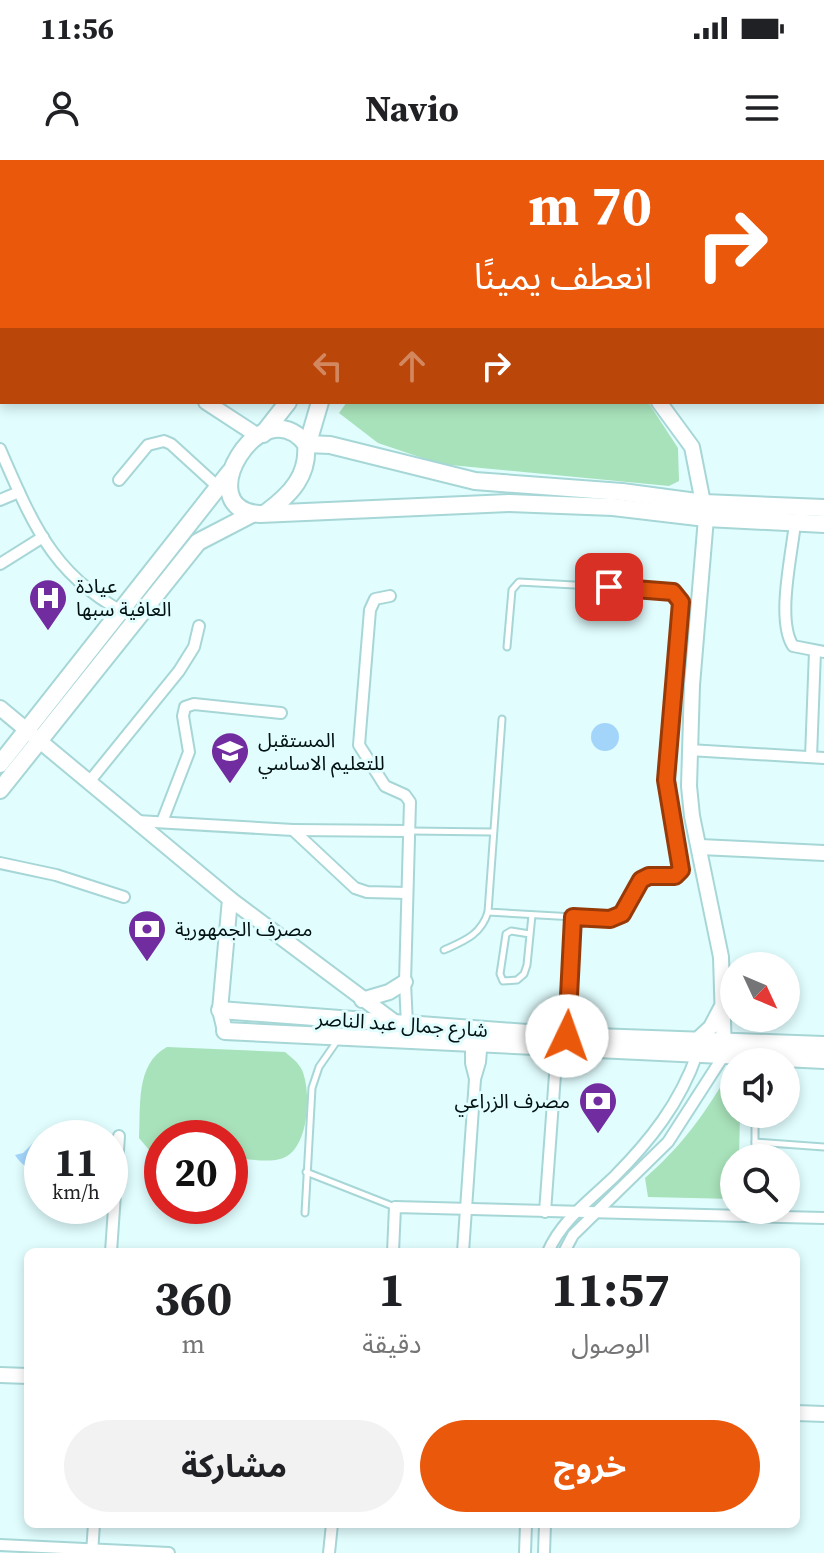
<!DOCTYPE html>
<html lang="ar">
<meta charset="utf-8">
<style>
:root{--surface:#fff;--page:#f2f2f2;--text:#202124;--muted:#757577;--accent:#ea580c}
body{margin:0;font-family:"Source Serif 4","Noto Sans Arabic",serif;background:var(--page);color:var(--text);direction:rtl;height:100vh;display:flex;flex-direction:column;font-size:30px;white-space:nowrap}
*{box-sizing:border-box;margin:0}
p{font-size:26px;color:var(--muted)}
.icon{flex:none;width:44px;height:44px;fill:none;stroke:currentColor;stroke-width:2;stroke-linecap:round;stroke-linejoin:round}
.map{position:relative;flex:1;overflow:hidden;direction:ltr}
.sheet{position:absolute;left:24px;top:1088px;width:776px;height:280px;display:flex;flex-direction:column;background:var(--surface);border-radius:12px;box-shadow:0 4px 12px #0003;direction:rtl}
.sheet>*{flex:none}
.hud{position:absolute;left:0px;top:0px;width:824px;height:244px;box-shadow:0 4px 12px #0003;direction:rtl;background:#ea580c;color:#fff;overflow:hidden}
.needle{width:52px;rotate:134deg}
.controls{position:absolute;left:720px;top:792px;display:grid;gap:16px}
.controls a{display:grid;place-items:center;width:80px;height:80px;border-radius:50%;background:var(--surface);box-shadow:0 4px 12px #0003;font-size:40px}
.speed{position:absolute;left:24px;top:960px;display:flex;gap:16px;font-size:40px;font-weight:700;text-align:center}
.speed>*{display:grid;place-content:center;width:104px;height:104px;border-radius:50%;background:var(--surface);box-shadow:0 4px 12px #0003;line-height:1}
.speed small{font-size:20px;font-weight:400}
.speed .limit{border:12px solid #d22;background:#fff;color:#111}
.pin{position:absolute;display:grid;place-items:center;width:68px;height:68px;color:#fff;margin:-34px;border-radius:16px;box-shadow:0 4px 12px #0006}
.me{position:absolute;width:88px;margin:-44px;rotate:3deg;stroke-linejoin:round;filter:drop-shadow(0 0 6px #0008)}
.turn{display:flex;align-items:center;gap:28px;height:168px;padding:0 40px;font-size:36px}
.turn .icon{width:104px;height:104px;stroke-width:2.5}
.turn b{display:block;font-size:56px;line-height:68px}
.lanes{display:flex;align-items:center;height:76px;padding:0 40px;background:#0003;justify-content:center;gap:40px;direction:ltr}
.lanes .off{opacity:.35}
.eta{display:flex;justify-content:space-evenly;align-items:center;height:136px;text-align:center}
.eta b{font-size:48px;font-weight:700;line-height:56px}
.cta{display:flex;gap:16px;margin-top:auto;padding:16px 40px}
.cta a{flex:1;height:92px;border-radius:48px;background:var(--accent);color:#fff;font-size:32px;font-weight:700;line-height:92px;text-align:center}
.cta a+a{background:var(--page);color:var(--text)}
.status{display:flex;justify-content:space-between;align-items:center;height:56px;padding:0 40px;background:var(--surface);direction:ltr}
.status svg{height:22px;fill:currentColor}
header{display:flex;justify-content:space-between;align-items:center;height:104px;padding:0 40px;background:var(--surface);font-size:36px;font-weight:700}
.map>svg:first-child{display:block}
</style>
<div class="status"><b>11:56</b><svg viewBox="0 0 49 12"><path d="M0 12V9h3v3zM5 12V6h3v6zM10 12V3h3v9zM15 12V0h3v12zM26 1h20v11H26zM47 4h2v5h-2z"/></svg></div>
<header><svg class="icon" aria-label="menu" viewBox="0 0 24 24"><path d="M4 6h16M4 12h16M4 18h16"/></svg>Navio<svg class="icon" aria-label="person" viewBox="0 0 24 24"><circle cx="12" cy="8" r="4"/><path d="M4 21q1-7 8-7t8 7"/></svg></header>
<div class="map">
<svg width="824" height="1393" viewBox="0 0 824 1393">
<rect width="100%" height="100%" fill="#e1fdfe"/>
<g fill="#a8e2ba">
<polygon points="347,242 648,242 678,288 679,321 669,326 440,304 378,283 339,253"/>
<path d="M167 887 285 892C292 898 298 902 302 910 312 933 309 992 280 999 266 1003 245 998 230 998V978H162V994L150 991 139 978C141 947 135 904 167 887Z"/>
<path d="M721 926 734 929V954H740L739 998H734V1039L648 1037 645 1018C678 989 698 963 721 926Z"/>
</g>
<g fill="#a3d5fb">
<circle cx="605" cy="577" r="14"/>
<path d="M37 979H42L41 1010C28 1009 22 1006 15 995L23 993Z"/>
</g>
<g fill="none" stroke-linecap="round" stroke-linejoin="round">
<defs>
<g id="lane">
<path d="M502 559 488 752 610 759C631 754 630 736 641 720 653 713 668 720 680 713L666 620 675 499 681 449 678 436 666 430 519 422 512 430 507 487"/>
<polyline points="410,671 492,672"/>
<polyline points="530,774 511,771 506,774 500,814 503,821 517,820 524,814 527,805 532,755"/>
<path d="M444 790C464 781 481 775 488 752"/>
<polyline points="567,871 573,757"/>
<polyline points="755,982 824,987"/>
<polyline points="755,998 755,954"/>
<polyline points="306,1012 395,1047"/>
<polyline points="305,1053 312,928 319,907 337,881"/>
</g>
<g id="street">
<polyline points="41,0 43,2"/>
<polyline points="293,0 297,2"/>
<polyline points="407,0 411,2"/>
<polyline points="668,0 691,2"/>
<polyline points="90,2 91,0"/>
<polyline points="147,2 148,0"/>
<polyline points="279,2 280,0"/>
<polyline points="436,2 437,0"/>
<polyline points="699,2 699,0"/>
<polyline points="771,2 772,0"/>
<polyline points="822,31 824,31"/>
<polyline points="822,94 824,94"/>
<polyline points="0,132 2,131"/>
<polyline points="822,169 824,169"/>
<path d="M0 289C34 367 55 421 137 459"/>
<polyline points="119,320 148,285 164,281 171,284 217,326"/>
<polyline points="0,340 19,332"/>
<path d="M795 363C792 394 776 460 793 486L824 492"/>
<polyline points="0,404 43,377"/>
<polyline points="390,436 375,439 370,450 359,585 385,626 405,635 410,642 405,822 407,865"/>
<polyline points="689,590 824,598"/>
<polyline points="811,597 815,491"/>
<polyline points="89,622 179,511 194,487 199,466"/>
<polyline points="137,661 293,670 355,728 367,732 407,733"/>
<polyline points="162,662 189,592 183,556 185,547 194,544 281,553"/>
<polyline points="293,670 409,671"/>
<polyline points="0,703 56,715 124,737"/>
<polyline points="471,878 471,903 475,919"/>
<polyline points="545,1052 557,887"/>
<polyline points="111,1092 119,976"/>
<polyline points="393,1092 395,1047 824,1058"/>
<polyline points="463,1092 475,919 480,902 482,879"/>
<path d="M548 1092C561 1061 590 1040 614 1017 650 981 680 943 697 894"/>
<polyline points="564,1092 573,1075 668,982 724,895"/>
<polyline points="0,1385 169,1393"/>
<polyline points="92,1393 94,1364"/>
<polyline points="329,1393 332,1364"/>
<polyline points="525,1393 526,1364"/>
<polyline points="544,1393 545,1364"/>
</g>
<g id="secondary">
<polyline points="0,79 2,82"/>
<polyline points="206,242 258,276"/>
<polyline points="659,242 692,287 706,358 692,525 689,626 692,656 721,797 724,893"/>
<polyline points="0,548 230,739 397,864"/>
<polyline points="700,687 824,693"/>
<polyline points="362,840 389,832 405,822"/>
<polyline points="225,871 220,850 230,739"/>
<polyline points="695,882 711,867 721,848"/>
<polyline points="0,1215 28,1216"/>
<polyline points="796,1253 824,1254"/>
</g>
<g id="primary">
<polyline points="519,2 520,0"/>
<polyline points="537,2 538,0"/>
<polyline points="263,274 288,242"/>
<polyline points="305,282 310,276 320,242"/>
<polyline points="306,284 330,285 475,321 622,332 704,343 824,348"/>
<path d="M267 352C291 334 309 315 306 284 261 226 187 351 260 354L509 343 613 347 706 358 824 364"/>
<polyline points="0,604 230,312"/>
<polyline points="0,630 198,382 252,354"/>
<polyline points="220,850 567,876 824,885"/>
<polyline points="225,871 824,900"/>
</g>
</defs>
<use href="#lane" stroke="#a7d6d7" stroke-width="9"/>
<use href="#street" stroke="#a7d6d7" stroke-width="14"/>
<use href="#secondary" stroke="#a7d6d7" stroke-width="18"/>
<use href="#primary" stroke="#a7d6d7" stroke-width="20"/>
<use href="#lane" stroke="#fff" stroke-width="5"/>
<use href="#street" stroke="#fff" stroke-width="10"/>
<use href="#secondary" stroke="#fff" stroke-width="14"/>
<use href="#primary" stroke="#fff" stroke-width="16"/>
</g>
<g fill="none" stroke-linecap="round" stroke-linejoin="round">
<defs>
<polyline id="route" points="567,876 573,757 610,759 622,754 641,720 649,716 675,716 681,710 666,620 681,442 673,432 609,427"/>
</defs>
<use href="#route" stroke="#983908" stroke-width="20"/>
<use href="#route" stroke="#ea580c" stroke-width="14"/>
</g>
<defs>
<symbol id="hospital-pin" viewBox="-11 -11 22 30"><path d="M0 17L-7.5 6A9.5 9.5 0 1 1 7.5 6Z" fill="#712ca0" stroke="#e1fdfe"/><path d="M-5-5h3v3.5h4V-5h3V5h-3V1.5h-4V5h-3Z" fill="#fff"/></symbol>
<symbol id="school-pin" viewBox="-11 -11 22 30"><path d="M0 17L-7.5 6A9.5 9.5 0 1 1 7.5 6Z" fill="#712ca0" stroke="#e1fdfe"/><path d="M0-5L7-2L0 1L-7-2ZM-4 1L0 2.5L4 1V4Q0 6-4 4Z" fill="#fff"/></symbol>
<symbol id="bank-pin" viewBox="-11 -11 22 30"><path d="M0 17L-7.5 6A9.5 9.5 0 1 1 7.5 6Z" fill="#712ca0" stroke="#e1fdfe"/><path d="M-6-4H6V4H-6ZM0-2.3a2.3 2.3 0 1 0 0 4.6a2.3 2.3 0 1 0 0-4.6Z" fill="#fff"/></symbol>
</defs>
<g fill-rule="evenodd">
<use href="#hospital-pin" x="26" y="416" width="44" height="60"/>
<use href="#school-pin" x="208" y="569" width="44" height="60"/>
<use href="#bank-pin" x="125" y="747" width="44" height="60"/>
<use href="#bank-pin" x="576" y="919" width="44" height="60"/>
</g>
<g text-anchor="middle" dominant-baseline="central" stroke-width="6" stroke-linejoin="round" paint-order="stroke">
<g font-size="20" fill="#021112" stroke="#e1fdfe" text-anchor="start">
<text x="76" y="426">عيادة<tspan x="76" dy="23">العافية سبها</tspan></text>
<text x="258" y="580">المستقبل<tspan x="258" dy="23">للتعليم الاساسي</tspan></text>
<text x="175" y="769">مصرف الجمهورية</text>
<text x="570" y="941" text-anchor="end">مصرف الزراعي</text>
</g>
<g font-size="20" fill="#021112" stroke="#e1fdfe">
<text transform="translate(402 864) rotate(4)">شارع جمال عبد الناصر</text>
</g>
</g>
</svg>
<div class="controls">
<a><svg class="needle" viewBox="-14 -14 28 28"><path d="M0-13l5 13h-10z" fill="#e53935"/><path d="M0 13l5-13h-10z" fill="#757577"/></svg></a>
<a><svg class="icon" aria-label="sound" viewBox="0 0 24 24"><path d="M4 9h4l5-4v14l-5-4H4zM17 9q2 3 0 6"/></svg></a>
<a><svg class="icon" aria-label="search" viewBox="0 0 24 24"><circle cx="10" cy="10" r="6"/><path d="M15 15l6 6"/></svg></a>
</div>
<div class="speed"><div>11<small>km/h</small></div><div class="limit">20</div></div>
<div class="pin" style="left:609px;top:427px;background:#d93025"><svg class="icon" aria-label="arrive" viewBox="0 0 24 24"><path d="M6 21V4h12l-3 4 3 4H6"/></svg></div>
<svg class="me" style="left:567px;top:876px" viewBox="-20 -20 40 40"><circle r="19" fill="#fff"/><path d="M0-13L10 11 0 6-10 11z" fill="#ea580c"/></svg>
<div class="hud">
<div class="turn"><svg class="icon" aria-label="right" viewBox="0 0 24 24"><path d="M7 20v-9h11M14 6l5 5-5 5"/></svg><div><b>70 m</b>انعطف يمينًا</div></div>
<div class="lanes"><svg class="icon off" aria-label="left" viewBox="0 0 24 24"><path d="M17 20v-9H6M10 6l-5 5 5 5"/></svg><svg class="icon off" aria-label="ahead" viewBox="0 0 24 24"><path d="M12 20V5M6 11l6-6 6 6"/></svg><svg class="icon" aria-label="right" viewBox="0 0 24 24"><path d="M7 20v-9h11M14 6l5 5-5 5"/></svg></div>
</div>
<section class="sheet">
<div class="eta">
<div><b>11:57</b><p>الوصول</p></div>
<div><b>1</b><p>دقيقة</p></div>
<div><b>360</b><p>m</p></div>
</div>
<div class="cta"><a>خروج</a><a>مشاركة</a></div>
</section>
</div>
